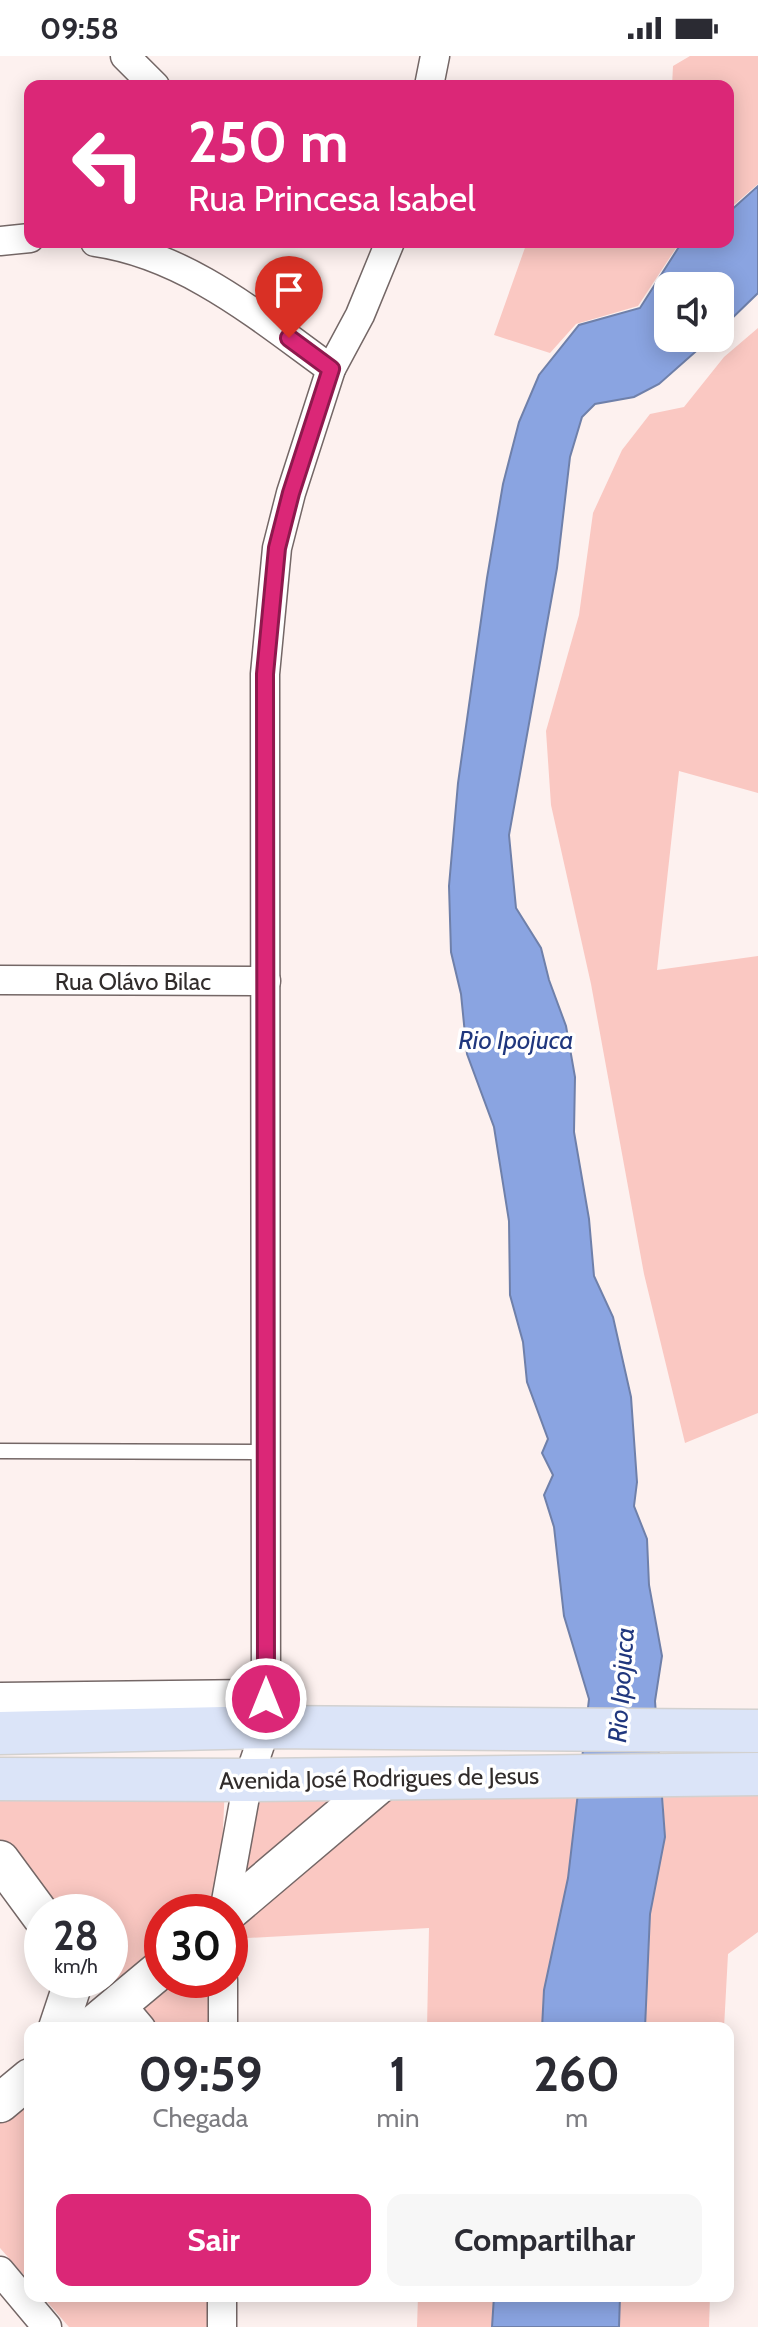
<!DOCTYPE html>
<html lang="pt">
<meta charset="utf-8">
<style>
:root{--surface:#fff;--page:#f7f7f7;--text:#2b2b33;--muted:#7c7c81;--accent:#db2777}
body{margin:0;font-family:Cabin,sans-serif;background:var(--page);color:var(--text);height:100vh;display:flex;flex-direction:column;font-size:30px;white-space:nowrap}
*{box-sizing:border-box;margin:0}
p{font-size:26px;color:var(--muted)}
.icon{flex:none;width:44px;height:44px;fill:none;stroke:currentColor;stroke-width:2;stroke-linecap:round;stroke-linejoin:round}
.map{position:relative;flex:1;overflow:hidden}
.details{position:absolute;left:24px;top:1966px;width:710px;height:280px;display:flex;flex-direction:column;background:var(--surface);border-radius:16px;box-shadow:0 4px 20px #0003}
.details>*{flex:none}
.guide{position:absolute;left:24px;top:24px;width:710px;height:168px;border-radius:16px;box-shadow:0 4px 20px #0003;background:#db2777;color:#fff;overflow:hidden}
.buttons{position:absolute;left:654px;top:216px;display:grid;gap:16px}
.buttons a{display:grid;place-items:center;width:80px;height:80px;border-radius:16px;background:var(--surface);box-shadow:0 4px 20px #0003;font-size:40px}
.speed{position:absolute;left:24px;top:1838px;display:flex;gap:16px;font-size:40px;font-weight:700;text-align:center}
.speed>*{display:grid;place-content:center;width:104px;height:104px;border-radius:50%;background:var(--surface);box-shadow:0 4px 20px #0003;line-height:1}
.speed small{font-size:20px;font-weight:400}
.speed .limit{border:12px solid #d22;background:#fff;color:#111}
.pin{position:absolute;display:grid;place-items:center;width:68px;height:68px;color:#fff;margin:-82px -34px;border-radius:50% 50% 50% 0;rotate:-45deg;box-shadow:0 0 8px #0007}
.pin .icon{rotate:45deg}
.me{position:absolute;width:88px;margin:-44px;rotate:0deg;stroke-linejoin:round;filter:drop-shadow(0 0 6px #0008)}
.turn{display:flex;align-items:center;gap:28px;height:168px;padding:0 32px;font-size:36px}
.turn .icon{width:104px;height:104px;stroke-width:2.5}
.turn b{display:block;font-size:56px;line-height:68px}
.eta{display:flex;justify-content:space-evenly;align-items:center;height:136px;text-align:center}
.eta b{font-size:48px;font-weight:700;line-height:56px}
.cta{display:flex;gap:16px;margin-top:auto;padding:16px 32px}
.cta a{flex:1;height:92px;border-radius:16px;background:var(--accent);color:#fff;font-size:32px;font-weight:700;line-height:92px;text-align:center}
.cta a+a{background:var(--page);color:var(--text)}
.status{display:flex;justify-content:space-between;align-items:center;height:56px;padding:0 40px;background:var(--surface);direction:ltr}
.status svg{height:22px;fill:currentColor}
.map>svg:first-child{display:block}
</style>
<div class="status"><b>09:58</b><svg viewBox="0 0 49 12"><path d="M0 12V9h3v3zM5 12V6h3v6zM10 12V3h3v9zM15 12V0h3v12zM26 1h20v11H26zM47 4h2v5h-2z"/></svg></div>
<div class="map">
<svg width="758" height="2271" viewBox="0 0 758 2271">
<rect width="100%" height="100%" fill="#fdf1ef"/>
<g fill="#fac8c2">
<polygon points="690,0 758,0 758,128 728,154 728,30 672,30 673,10"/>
<polygon points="527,186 680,186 638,250 576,268 550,297 494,279"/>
<polygon points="758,272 758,737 679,715 657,914 758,900 758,1357 685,1387 644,1218 591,928 551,749 546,675 579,559 593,457 622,394 650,358 684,351 724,301"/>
<polygon points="662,1719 719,1739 758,1739 758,1876 728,1898 724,1972 645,1972 650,1858 665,1781"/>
<polygon points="582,1720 568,1822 544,1934 542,1972 427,1972 429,1872 230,1883 230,1861 388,1727"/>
<polygon points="0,1727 225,1730 219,1856 162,1856 162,1907 120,1942 101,1924 110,1924 110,1856 44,1856 0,1797"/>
<polygon points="251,1728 377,1728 227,1853"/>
<polygon points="162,1924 220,1924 220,1972 146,1972 125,1947"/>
<polygon points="30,2030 30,2226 0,2192 0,2055"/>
<polygon points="42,2240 218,2240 218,2271 69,2271"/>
<polygon points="418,2240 494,2240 492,2271 417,2271"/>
<polygon points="620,2240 710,2240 709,2271 619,2271"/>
</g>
<g fill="#8aa4e1" stroke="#6f80aa" stroke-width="2">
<polygon points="758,130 758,237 720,274 720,230 668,230 668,282 711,282 659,328 634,341 595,348 582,361 570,401 557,512 509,779 516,852 541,892 549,924 566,970 575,1021 574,1076 589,1163 594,1220 613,1261 631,1341 637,1426 634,1450 647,1483 649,1529 662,1600 655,1645 665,1781 650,1858 645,1972 542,1972 544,1934 568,1822 589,1643 564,1560 554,1471 544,1439 553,1419 542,1397 548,1383 527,1326 523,1286 510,1239 509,1165 494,1071 467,998 461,938 451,896 449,830 458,727 487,522 503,428 519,366 539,319 579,269 640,252 682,186 728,186 728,157"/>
<polygon points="494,2240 620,2240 619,2271 492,2271"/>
</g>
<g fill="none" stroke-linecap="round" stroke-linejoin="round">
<defs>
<polyline id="lane" points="0,1395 266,1396"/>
<g id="street">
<polyline points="125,0 155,30"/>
<polyline points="429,30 435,0"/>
<polyline points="0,185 30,182"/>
<path d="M95 186C186 199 259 261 331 313"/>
<polyline points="0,924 266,925"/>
<polyline points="224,1856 248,1724 266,1671 265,618 277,492 291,437 331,313 360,259 390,186"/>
<polyline points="223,1924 223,1972"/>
<polyline points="120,1947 141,1972"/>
<polyline points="0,2215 47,2271"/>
<polyline points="222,2271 222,2240"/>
</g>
<g id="secondary">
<polyline points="0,1646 266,1643"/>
<polyline points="0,1804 42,1861"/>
<polyline points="228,1856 385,1723"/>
<polyline points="58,1972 74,1924"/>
<polyline points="90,1972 162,1912"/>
<polyline points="0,2047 30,2022"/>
</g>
<g id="primary">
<polyline points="0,1677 266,1671 758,1675"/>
<polyline points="0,1723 248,1724 758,1718"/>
</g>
</defs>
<use href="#lane" stroke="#746766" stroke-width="17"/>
<use href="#street" stroke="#746766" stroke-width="31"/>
<use href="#secondary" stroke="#746766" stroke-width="41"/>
<use href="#primary" stroke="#d2d1d0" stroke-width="45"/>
<use href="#lane" stroke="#fff" stroke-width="14"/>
<use href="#street" stroke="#fff" stroke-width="28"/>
<use href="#secondary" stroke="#fff" stroke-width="38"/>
<use href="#primary" stroke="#dbe4f8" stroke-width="42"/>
</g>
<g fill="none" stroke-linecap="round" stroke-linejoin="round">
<defs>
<polyline id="route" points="266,1643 265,618 277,492 291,437 331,313 289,282"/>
</defs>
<use href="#route" stroke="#8e194d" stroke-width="20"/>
<use href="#route" stroke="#db2777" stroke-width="14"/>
</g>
<g text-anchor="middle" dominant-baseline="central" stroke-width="7" stroke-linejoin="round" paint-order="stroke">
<g font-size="24" fill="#312c2b" stroke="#fff">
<text x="133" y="925">Rua Olávo Bilac</text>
<text transform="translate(379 1722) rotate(-1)">Avenida José Rodrigues de Jesus</text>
</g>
<g font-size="26" font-style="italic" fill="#20377e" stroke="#fff">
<text x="516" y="984">Rio Ipojuca</text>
<text transform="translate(621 1629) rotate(-86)">Rio Ipojuca</text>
</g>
</g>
</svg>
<div class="buttons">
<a><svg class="icon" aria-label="sound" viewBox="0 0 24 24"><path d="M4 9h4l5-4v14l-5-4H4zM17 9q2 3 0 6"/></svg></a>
</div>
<div class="speed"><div>28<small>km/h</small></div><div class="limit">30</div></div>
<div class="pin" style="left:289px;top:282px;background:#d93025"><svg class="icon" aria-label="arrive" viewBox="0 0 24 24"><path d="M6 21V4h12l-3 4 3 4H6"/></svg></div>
<svg class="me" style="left:266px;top:1643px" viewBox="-20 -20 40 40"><circle r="17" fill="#db2777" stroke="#fff" stroke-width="3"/><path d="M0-11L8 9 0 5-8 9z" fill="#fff"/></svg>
<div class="guide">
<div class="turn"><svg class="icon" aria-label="left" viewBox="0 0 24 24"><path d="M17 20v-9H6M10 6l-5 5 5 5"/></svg><div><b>250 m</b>Rua Princesa Isabel</div></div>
</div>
<section class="details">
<div class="eta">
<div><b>09:59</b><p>Chegada</p></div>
<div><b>1</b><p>min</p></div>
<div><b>260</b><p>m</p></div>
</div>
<div class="cta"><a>Sair</a><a>Compartilhar</a></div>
</section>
</div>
